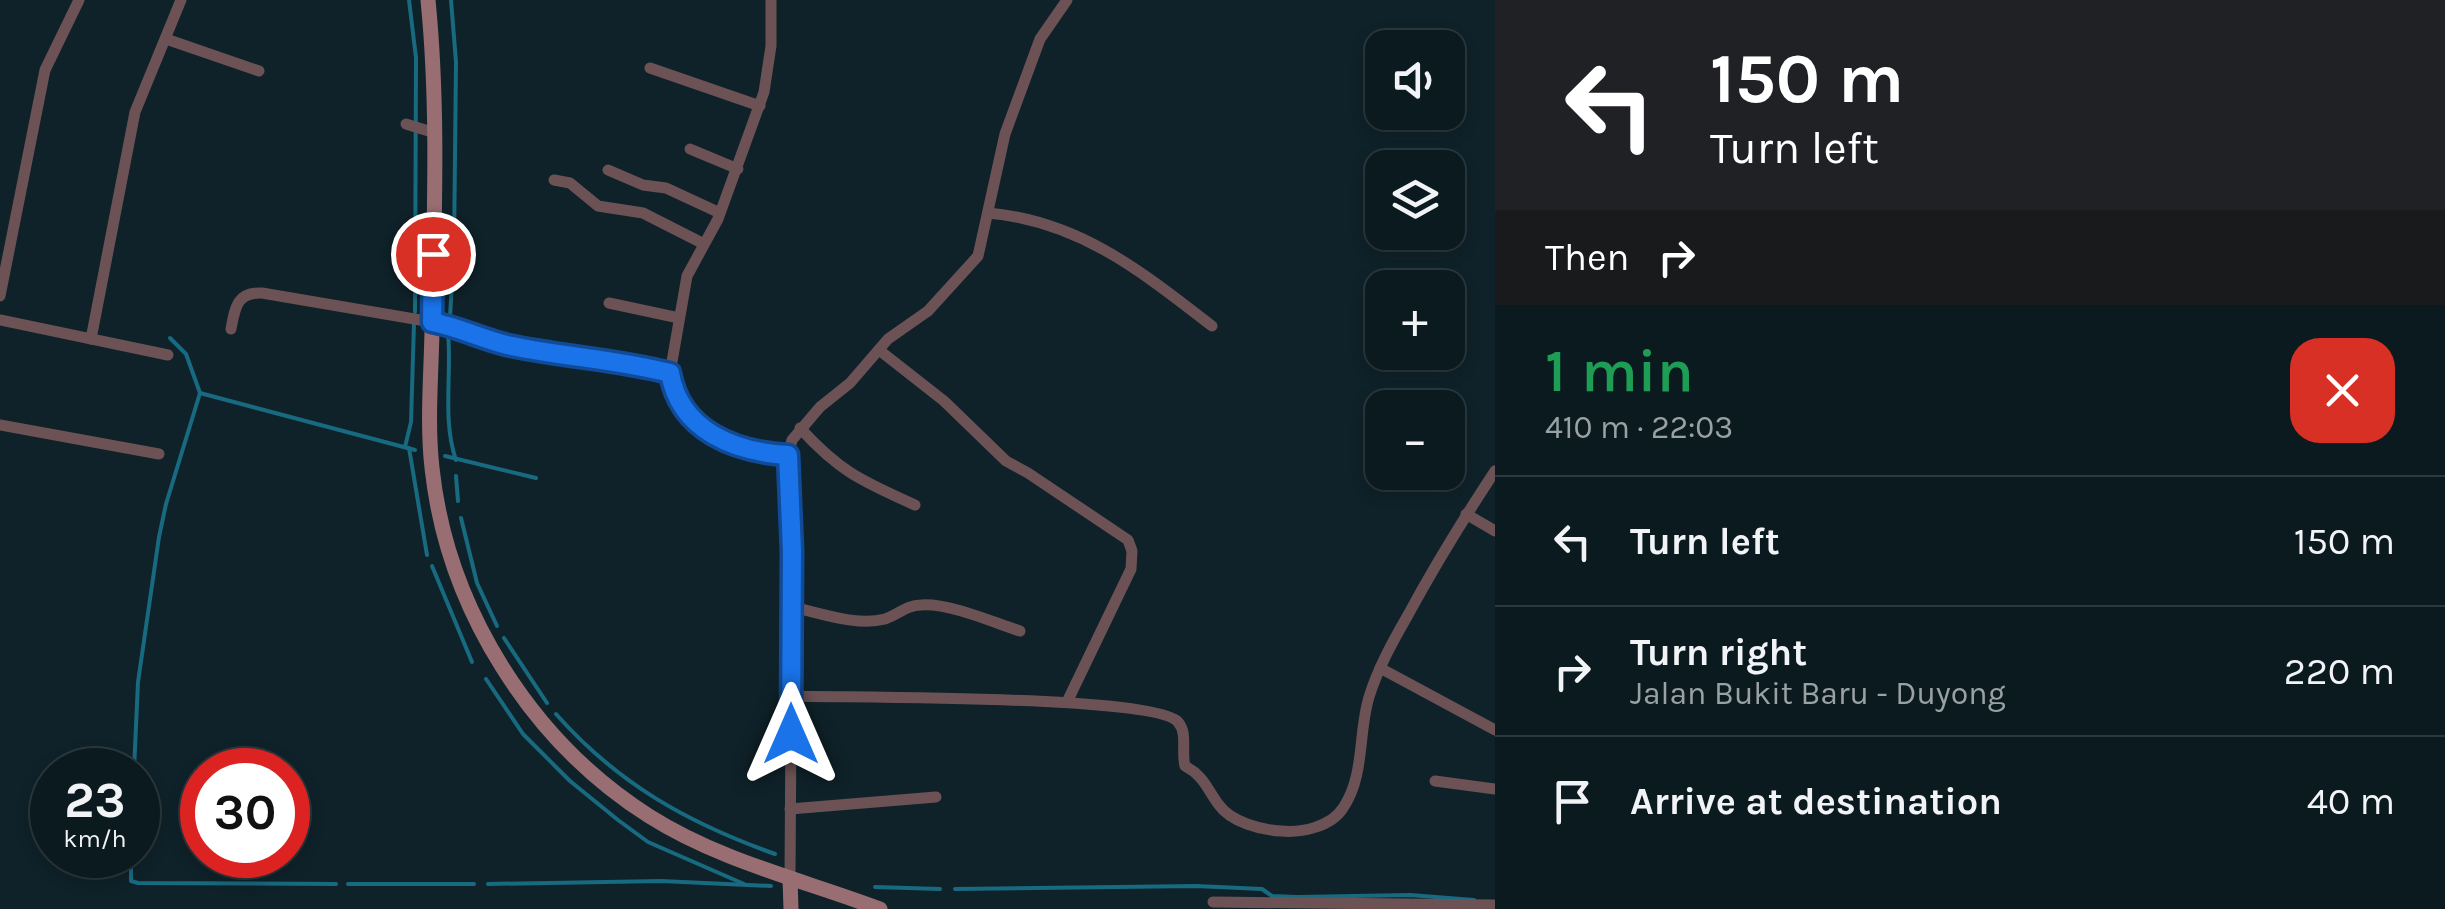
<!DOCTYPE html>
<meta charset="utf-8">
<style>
:root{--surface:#0b1a1f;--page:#19272c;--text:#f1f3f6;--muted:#9aa1a4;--line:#2b383d}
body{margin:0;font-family:Karla,sans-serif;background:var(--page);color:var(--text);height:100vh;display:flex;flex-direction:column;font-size:38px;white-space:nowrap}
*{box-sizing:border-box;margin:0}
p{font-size:32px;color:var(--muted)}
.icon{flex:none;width:55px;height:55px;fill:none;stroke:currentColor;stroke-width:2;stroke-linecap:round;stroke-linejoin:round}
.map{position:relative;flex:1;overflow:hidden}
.sheet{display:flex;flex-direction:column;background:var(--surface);width:950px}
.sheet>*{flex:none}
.banner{background:#202124;color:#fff;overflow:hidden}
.buttons{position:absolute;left:1365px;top:30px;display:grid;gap:20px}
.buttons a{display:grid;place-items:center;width:100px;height:100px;border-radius:20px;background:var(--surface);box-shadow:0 5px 15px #0003,0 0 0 2px var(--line);font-size:50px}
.speed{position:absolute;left:30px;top:748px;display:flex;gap:20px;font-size:50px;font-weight:700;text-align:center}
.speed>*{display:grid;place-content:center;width:130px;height:130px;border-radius:50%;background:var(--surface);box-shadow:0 5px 15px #0003,0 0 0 2px var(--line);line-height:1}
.speed small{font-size:25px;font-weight:400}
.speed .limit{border:15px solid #d22;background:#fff;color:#111}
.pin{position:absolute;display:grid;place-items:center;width:85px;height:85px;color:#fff;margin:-42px;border:5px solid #fff;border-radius:50%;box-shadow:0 2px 10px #0007}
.me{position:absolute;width:110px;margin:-55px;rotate:0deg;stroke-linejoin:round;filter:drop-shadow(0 0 8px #0008)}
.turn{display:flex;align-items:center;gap:35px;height:210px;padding:0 50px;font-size:45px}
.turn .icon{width:130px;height:130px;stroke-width:2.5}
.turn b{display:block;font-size:70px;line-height:85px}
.then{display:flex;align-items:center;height:95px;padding:0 50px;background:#0003;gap:20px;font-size:38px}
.round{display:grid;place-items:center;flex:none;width:105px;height:105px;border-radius:30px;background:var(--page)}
.head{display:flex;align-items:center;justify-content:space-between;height:170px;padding:0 50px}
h1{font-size:60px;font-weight:600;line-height:75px;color:#1e9e55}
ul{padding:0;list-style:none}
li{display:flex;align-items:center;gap:30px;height:130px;padding:0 50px;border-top:2px solid var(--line)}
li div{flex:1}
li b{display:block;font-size:38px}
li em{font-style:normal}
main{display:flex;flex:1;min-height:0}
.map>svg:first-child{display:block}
</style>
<main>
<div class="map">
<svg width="1495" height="909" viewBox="0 0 1495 909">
<rect width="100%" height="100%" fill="#0f2229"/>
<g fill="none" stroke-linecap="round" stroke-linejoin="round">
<g stroke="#186a81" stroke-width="4">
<polyline points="409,0 416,58 415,312"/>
<polyline points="450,317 454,248 456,62 451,0"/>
<path d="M448 333C452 374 442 420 456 460"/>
<polyline points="170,338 186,354 200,393"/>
<polyline points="405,447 411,422 414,323"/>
<polyline points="409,448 427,555"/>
<polyline points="445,456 536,478"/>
<polyline points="456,476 458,501"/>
<polyline points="461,518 477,583 497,626"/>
<polyline points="432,566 472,662"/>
<polyline points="504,638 547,703"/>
<polyline points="486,679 523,734 570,781 618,820 648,842 744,884"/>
<path d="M556 714C618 784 688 823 775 854"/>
<polyline points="134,770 138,682 159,537 166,504 200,393 415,450"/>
<polyline points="131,855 131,881 138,883 336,884"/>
<polyline points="348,884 474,884"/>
<polyline points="488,884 661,881 771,886"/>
<polyline points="875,887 940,889"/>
<polyline points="955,889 1196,886 1262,889 1272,896 1297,897 1410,895 1474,900"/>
</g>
<g stroke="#6d5255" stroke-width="11">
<path d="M771 0V46L764 92 718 219 687 276 670 373C680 431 735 452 788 455"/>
<polyline points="166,39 259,71"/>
<polyline points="650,68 760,106"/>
<polyline points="406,124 435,133"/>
<polyline points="690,149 738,169"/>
<polyline points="608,170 643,185 666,188 720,213"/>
<polyline points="554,180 570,183 598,206 643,213 704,244"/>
<path d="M988 213C1079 221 1141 271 1212 326"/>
<polyline points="0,296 45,70 79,0"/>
<polyline points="609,303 679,318"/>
<polyline points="0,320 168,355"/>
<path d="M231 329C235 307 237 292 262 293L432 322 504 344 574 358 627 361 670 373"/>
<polyline points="91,339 135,112 181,0"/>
<polyline points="879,350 944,401 1006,461 1028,473 1128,540 1132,551 1131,569 1067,702"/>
<polyline points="0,425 159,454"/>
<path d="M800 428C840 472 862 481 915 505"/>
<polyline points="1466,514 1495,531"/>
<path d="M791 607C819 612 856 627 885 619 898 615 906 605 921 605 950 603 992 622 1020 631"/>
<polyline points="1380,668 1495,730"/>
<path d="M792 696C845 698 1155 695 1178 722 1188 733 1181 752 1185 766 1204 776 1207 789 1219 805 1231 822 1261 830 1281 831 1301 833 1331 827 1343 808 1365 776 1358 733 1369 697 1378 668 1393 641 1408 615 1435 565 1464 518 1495 471"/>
<polyline points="1435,781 1495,789"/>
<polyline points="790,809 936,797"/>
<polyline points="790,878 792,559 788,455 792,440 820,407 850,383 888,339 928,311 978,256 1005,134 1040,39 1067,0"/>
<polyline points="1213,902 1495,905"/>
</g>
<g stroke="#996e73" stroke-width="15">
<path d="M428 0C439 111 434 221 432 332 431 377 427 424 432 468 447 608 531 741 649 816 720 861 803 880 880 909"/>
<polyline points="790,878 791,909"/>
</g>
</g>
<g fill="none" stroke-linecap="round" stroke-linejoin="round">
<defs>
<path id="route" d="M433 254 432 322C458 327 482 339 507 345 563 357 616 359 670 373 680 431 735 452 788 455L792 551 791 734"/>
</defs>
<use href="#route" stroke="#114b97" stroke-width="25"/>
<use href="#route" stroke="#1a73e8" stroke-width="18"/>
</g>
</svg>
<div class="buttons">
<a><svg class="icon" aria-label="sound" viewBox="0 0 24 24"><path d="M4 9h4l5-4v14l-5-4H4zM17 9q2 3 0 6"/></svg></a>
<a><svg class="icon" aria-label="layers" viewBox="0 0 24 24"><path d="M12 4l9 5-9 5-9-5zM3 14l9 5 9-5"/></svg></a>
<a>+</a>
<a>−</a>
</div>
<div class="speed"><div>23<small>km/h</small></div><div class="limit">30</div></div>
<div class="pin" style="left:433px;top:254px;background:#d93025"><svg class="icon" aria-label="arrive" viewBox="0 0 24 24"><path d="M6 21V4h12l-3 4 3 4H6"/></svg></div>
<svg class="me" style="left:791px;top:734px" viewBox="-20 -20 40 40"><path d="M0-17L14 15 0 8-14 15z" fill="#1a73e8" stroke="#fff" stroke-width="4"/></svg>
</div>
<section class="sheet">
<div class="banner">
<div class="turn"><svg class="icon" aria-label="left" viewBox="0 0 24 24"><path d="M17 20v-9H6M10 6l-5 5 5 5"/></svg><div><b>150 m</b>Turn left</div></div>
<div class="then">Then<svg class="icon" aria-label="right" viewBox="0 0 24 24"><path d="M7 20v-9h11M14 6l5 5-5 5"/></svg></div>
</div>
<div class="head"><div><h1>1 min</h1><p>410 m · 22:03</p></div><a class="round" style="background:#d93025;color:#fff"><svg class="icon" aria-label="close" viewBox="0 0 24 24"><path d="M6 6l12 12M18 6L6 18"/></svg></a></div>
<ul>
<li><svg class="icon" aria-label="left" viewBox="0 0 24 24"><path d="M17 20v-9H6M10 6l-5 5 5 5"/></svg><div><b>Turn left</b></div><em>150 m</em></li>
<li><svg class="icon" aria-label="right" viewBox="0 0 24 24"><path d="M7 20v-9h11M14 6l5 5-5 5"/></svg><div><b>Turn right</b><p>Jalan Bukit Baru - Duyong</p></div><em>220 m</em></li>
<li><svg class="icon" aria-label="arrive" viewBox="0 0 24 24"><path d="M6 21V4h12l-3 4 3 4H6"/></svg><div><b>Arrive at destination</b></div><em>40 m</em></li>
</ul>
</section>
</main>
